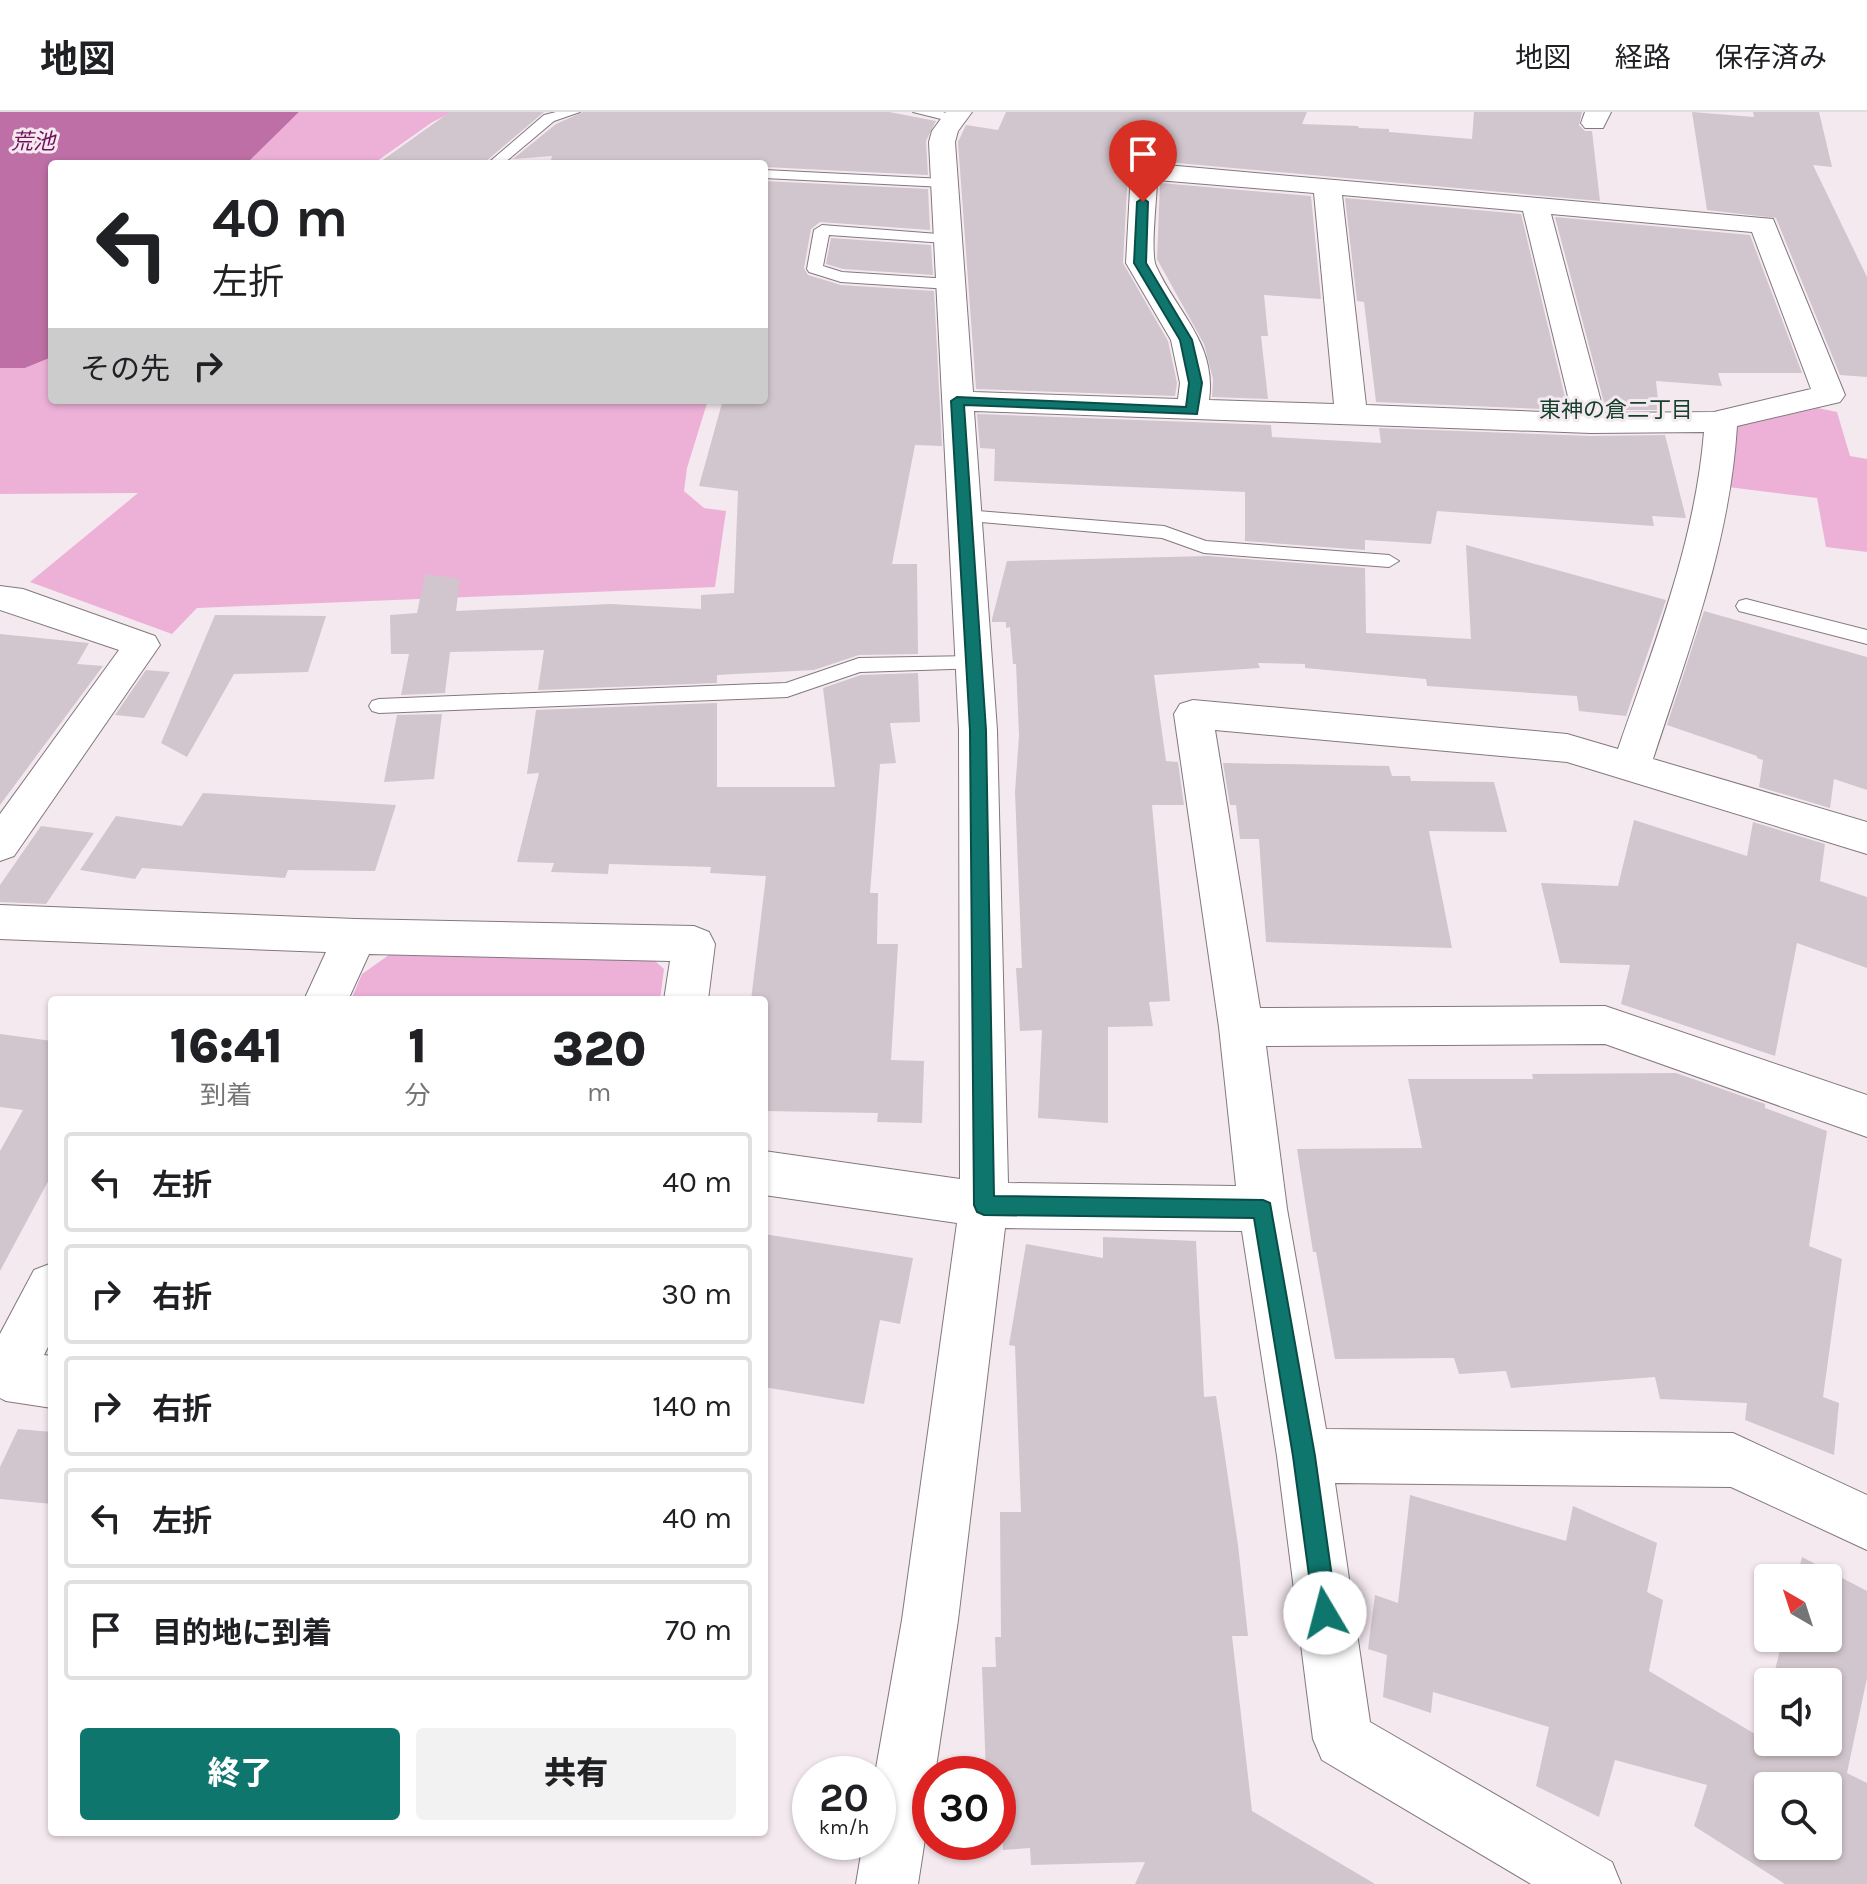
<!DOCTYPE html>
<html lang="ja">
<meta charset="utf-8">
<style>
:root{--surface:#fff;--page:#f2f2f2;--text:#202124;--muted:#757577;--line:#e0e0e0;--accent:#0f766e}
body{margin:0;font-family:Karla,"Noto Sans JP",sans-serif;background:var(--page);color:var(--text);height:100vh;display:flex;flex-direction:column;font-size:30px;white-space:nowrap}
*{box-sizing:border-box;margin:0}
p{font-size:26px;color:var(--muted)}
.icon{flex:none;width:44px;height:44px;fill:none;stroke:currentColor;stroke-width:2;stroke-linecap:round;stroke-linejoin:round}
.map{position:relative;flex:1;overflow:hidden}
.panel{position:absolute;left:48px;top:884px;width:720px;height:840px;display:flex;flex-direction:column;background:var(--surface);border-radius:8px;box-shadow:0 2px 6px #0004}
.panel>*{flex:none}
.top-card{position:absolute;left:48px;top:48px;width:720px;height:244px;border-radius:8px;box-shadow:0 2px 6px #0004;background:#fff;color:var(--text);overflow:hidden}
.needle{width:52px;rotate:321deg}
.buttons{position:absolute;left:1754px;top:1452px;display:grid;gap:16px}
.buttons a{display:grid;place-items:center;width:88px;height:88px;border-radius:8px;background:var(--surface);box-shadow:0 2px 6px #0004;font-size:40px}
.speed{position:absolute;left:792px;top:1644px;display:flex;gap:16px;font-size:40px;font-weight:700;text-align:center}
.speed>*{display:grid;place-content:center;width:104px;height:104px;border-radius:50%;background:var(--surface);box-shadow:0 2px 6px #0004;line-height:1}
.speed small{font-size:20px;font-weight:400}
.speed .limit{border:12px solid #d22;background:#fff;color:#111}
.pin{position:absolute;display:grid;place-items:center;width:68px;height:68px;color:#fff;margin:-82px -34px;border-radius:50% 50% 50% 0;rotate:-45deg;box-shadow:0 0 8px #0007}
.pin .icon{rotate:45deg}
.me{position:absolute;width:88px;margin:-44px;rotate:352deg;stroke-linejoin:round;filter:drop-shadow(0 0 6px #0008)}
.turn{display:flex;align-items:center;gap:28px;height:168px;padding:0 32px;font-size:36px}
.turn .icon{width:104px;height:104px;stroke-width:2.5}
.turn b{display:block;font-size:56px;line-height:68px}
.then{display:flex;align-items:center;height:76px;padding:0 32px;background:#0003;gap:16px;font-size:30px}
.eta{display:flex;justify-content:space-evenly;align-items:center;height:136px;text-align:center}
.eta b{font-size:48px;font-weight:800;line-height:56px}
.cta{display:flex;gap:16px;margin-top:auto;padding:16px 32px}
.cta a{flex:1;height:92px;border-radius:8px;background:var(--accent);color:#fff;font-size:32px;font-weight:800;line-height:92px;text-align:center}
.cta a+a{background:var(--page);color:var(--text)}
ul{padding:0;list-style:none}
li{display:flex;align-items:center;gap:24px;height:100px;margin:0 16px 12px;padding:0 16px;border:4px solid var(--line);border-radius:8px}
li div{flex:1}
li b{display:block;font-size:30px}
li em{font-style:normal}
header{display:flex;align-items:center;gap:48px;box-sizing:border-box;height:112px;padding:0 40px;background:var(--surface);border-bottom:2px solid var(--line)}
header strong{font-size:38px}
nav{display:flex;gap:44px;margin-inline-start:auto;font-size:28px}
.map>svg:first-child{display:block}
</style>
<header>
<strong>地図</strong>
<nav><a>地図</a><a>経路</a><a>保存済み</a></nav>
</header>
<div class="map">
<svg width="1867" height="1772" viewBox="0 0 1867 1772">
<rect width="100%" height="100%" fill="#f4e9ef"/>
<g fill="#edb1d8">
<polygon points="299,0 452,0 431,11 373,52 246,52"/>
<polygon points="52,245 52,288 708,288 687,356 684,379 704,396 726,399 715,475 197,496 172,522 30,470 138,381 0,382 0,256 25,256"/>
<polygon points="1818,296 1837,300 1850,344 1867,347 1867,440 1826,435 1817,386 1728,375 1737,314"/>
<polygon points="389,843 655,849 664,857 660,888 351,888 362,862"/>
</g>
<polygon fill="#be6fa5" points="0,0 299,0 246,52 52,52 52,245 25,256 0,256"/>
<g fill="#d1c6cd" fill-rule="evenodd">
<polygon points="450,0 544,0 485,50 377,52"/>
<polygon points="583,0 889,0 936,9 926,29 928,63 764,55 764,50 550,52 552,44 513,47 556,12"/>
<polygon points="1006,0 1307,0 1302,12 1358,14 1359,16 1389,17 1389,20 1472,27 1474,0 1582,0 1579,13 1585,19 1592,19 1600,89 1144,48 1134,50 1128,59 1123,151 1168,229 1177,271 1175,284 976,277 958,30 966,13 998,18"/>
<polygon points="1692,0 1754,5 1753,0 1819,0 1832,55 1813,53 1867,165 1867,265 1840,263 1776,106 1707,98"/>
<polygon points="764,69 928,77 930,118 820,110 811,117 804,156 808,163 841,173 934,179 942,334 915,333 892,452 917,452 918,542 859,543 814,558 717,563 717,571 538,578 544,538 450,540 445,581 401,583 409,542 391,542 390,503 417,501 425,462 460,467 456,499 611,492 701,497 701,483 734,481 738,379 699,374 722,291 728,292 729,288 764,288"/>
<polygon points="1160,71 1311,84 1321,187 1264,183 1268,224 1261,224 1268,287 1212,285 1213,267 1204,232 1157,147"/>
<polygon points="1345,86 1521,102 1568,298 1376,290 1364,190 1357,189"/>
<polygon points="1555,105 1750,123 1802,261 1718,261 1722,274 1656,269 1659,298 1606,298"/>
<polygon points="831,126 931,133 933,163 843,157 826,152"/>
<polygon points="977,302 1271,313 1272,325 1381,331 1379,316 1591,324 1665,323 1686,406 1652,404 1654,414 1437,399 1431,432 1365,428 1365,438 1245,429 1245,380 994,369 995,337 980,336"/>
<polygon points="1466,433 1666,488 1626,604 1579,599 1577,584 1427,574 1426,567 1305,556 1305,552 1258,551 1260,556 1154,563 1166,649 1178,650 1184,693 1152,693 1170,889 1149,890 1153,914 1108,915 1108,1011 1038,1006 1042,918 1020,919 1016,856 1022,856 1015,680 1019,624 1016,552 1013,552 1010,515 1006,516 1006,510 992,510 992,507 1007,449 1208,444 1365,456 1366,521 1471,527"/>
<polygon points="1704,499 1867,545 1867,678 1834,667 1830,696 1759,675 1763,648 1757,646 1757,644 1667,613"/>
<polygon points="215,503 326,504 308,560 234,562 187,645 161,631"/>
<polygon points="0,522 89,531 77,552 103,554 0,693"/>
<polygon points="146,558 170,560 144,606 115,603"/>
<polygon points="918,561 920,610 890,611 896,651 880,652 870,781 878,781 877,832 898,832 891,948 924,949 922,1011 877,1010 878,1001 764,999 764,888 751,888 766,764 710,761 711,755 609,752 608,762 551,760 554,751 517,750 539,661 527,662 536,598 717,591 717,675 835,675 823,576 861,563"/>
<polygon points="442,602 434,667 384,670 397,603"/>
<polygon points="1223,651 1389,654 1392,664 1410,664 1411,669 1494,670 1507,720 1429,719 1452,836 1266,830 1259,727 1240,727 1236,693 1230,693"/>
<polygon points="203,681 396,693 375,759 288,758 285,766 142,756 135,767 80,758 116,704 182,714"/>
<polygon points="1634,708 1747,744 1753,710 1825,732 1820,769 1867,785 1867,856 1797,831 1775,944 1621,892 1630,853 1560,851 1541,771 1618,774"/>
<polygon points="41,714 94,721 46,792 0,790 0,773"/>
<polygon points="0,922 52,929 52,1062 0,1159 0,1039 23,998 0,995"/>
<polygon points="1676,961 1765,992 1765,996 1827,1019 1809,1134 1842,1147 1823,1285 1839,1291 1834,1343 1745,1308 1747,1291 1660,1287 1655,1265 1511,1276 1506,1259 1459,1262 1454,1246 1335,1247 1316,1140 1313,1140 1297,1037 1422,1036 1408,967 1533,967 1532,962"/>
<polygon points="764,1122 913,1146 900,1212 880,1208 864,1292 764,1275"/>
<polygon points="1103,1125 1196,1129 1204,1285 1216,1284 1238,1433 1248,1524 1232,1524 1252,1699 1375,1772 1135,1772 1145,1750 1031,1753 1030,1736 1003,1738 1002,1701 998,1701 998,1662 986,1662 982,1555 996,1555 995,1525 1001,1525 1000,1400 1021,1400 1015,1234 1009,1233 1026,1132 1103,1146"/>
<polygon points="18,1317 52,1320 52,1392 0,1387 0,1355"/>
<path d="M1410 1383 1566 1429 1573 1394 1657 1431 1647 1480 1663 1488 1649 1559 1760 1625 1768 1589V1630H1828V1570H1772L1783 1526H1828V1466H1797L1802 1445 1867 1479V1566L1847 1661 1867 1671V1772H1785L1694 1714 1707 1673 1615 1648 1599 1705 1536 1674 1549 1615 1433 1580 1431 1601 1383 1585 1387 1543 1368 1537 1375 1483 1398 1491ZM1768 1674H1828V1734H1768Z"/>
</g>
<g fill="none" stroke-linecap="round" stroke-linejoin="round">
<defs>
<g id="lane">
<polygon points="556,0 580,0 554,9 503,52 487,52 544,3"/>
<polygon points="913,0 943,0 960,6 953,10"/>
<polygon points="764,58 944,67 951,71 944,75 764,66"/>
<polygon points="822,113 951,123 951,129 946,131 829,123 823,154 842,160 950,167 958,172 950,177 841,170 809,160 807,157 814,118"/>
<polygon points="965,398 1164,414 1206,429 1389,443 1399,449 1389,455 1204,441 1162,426 958,408 956,404"/>
<polygon points="1746,487 1867,518 1867,532 1739,499 1736,494 1739,489"/>
<polygon points="974,544 981,546 984,551 981,556 860,560 787,585 379,601 372,599 369,594 372,589 379,587 786,571 859,546"/>
</g>
<g id="street">
<path d="M946 0H972L958 19 955 30 973 280 1178 287 1180 271 1171 228 1126 151 1131 59 1135 53 1144 51 1773 107 1845 283 1840 290 1737 314C1730 430 1689 537 1653 647L1867 710V742L1567 650 1215 618 1260 896 1605 894 1867 983V1025L1605 932 1266 934 1287 1097 1326 1317 1733 1321 1867 1383V1438L1731 1375 1335 1371 1370 1610 1612 1750 1621 1772H1531L1322 1648 1313 1627 1277 1344 1242 1119 1005 1116 958 1508 935 1662H930V1695L918 1772H856L863 1730H878V1662H875L902 1508 957 1111 764 1083V1039L960 1067 959 618 929 30 932 19ZM1157 68 1314 81 1334 292 1209 288C1217 231 1177 201 1156 154 1150 141 1157 85 1157 68ZM1342 83 1523 99 1572 301 1366 293ZM1551 102 1752 120 1811 277 1714 300 1604 301ZM974 299 1591 321 1704 320C1695 431 1654 533 1618 637L1567 622 1193 588 1180 592 1174 602 1219 915 1236 1074 1008 1071 997 618Z"/>
<polygon points="1585,0 1611,0 1603,16 1585,16 1581,11"/>
<polygon points="0,474 23,477 155,524 160,533 14,744 0,749 0,702 119,538 0,498"/>
<polygon points="0,793 355,807 694,814 709,820 715,832 708,888 664,888 670,849 369,842 348,888 304,888 326,840 0,827"/>
<polygon points="52,1151 52,1227 44,1243 52,1244 52,1296 6,1289 0,1286 0,1222 34,1158"/>
</g>
</defs>
<use href="#lane" stroke="#82787e" stroke-width="2"/>
<use href="#street" stroke="#82787e" stroke-width="2"/>
<use href="#lane" fill="#fff" fill-rule="evenodd"/>
<use href="#street" fill="#fff" fill-rule="evenodd"/>
</g>
<polygon fill="#0f766e" stroke="#0a4d48" stroke-width="2" points="1143,86 1148,90 1146,151 1192,228 1202,271 1197,302 964,293 986,618 994,1084 1263,1088 1270,1091 1315,1344 1337,1501 1334,1509 1325,1513 1317,1509 1314,1501 1293,1344 1254,1106 984,1103 977,1100 974,1093 970,618 951,289 957,285 1186,295 1189,271 1180,228 1134,151 1137,90"/>
<g text-anchor="middle" dominant-baseline="central" stroke-width="6" stroke-linejoin="round" paint-order="stroke">
<g font-size="22" font-style="italic" fill="#710f5a" stroke="#f4e9ef">
<text x="33" y="30">荒池</text>
</g>
<g font-size="22" fill="#14402c" stroke="#f4e9ef">
<text x="1616" y="298">東神の倉二丁目</text>
</g>
</g>
</svg>
<div class="buttons">
<a><svg class="needle" viewBox="-14 -14 28 28"><path d="M0-13l5 13h-10z" fill="#e53935"/><path d="M0 13l5-13h-10z" fill="#757577"/></svg></a>
<a><svg class="icon" aria-label="sound" viewBox="0 0 24 24"><path d="M4 9h4l5-4v14l-5-4H4zM17 9q2 3 0 6"/></svg></a>
<a><svg class="icon" aria-label="search" viewBox="0 0 24 24"><circle cx="10" cy="10" r="6"/><path d="M15 15l6 6"/></svg></a>
</div>
<div class="speed"><div>20<small>km/h</small></div><div class="limit">30</div></div>
<div class="pin" style="left:1143px;top:90px;background:#d93025"><svg class="icon" aria-label="arrive" viewBox="0 0 24 24"><path d="M6 21V4h12l-3 4 3 4H6"/></svg></div>
<svg class="me" style="left:1325px;top:1501px" viewBox="-20 -20 40 40"><circle r="19" fill="#fff"/><path d="M0-13L10 11 0 6-10 11z" fill="#0f766e"/></svg>
<div class="top-card">
<div class="turn"><svg class="icon" aria-label="left" viewBox="0 0 24 24"><path d="M17 20v-9H6M10 6l-5 5 5 5"/></svg><div><b>40 m</b>左折</div></div>
<div class="then">その先<svg class="icon" aria-label="right" viewBox="0 0 24 24"><path d="M7 20v-9h11M14 6l5 5-5 5"/></svg></div>
</div>
<section class="panel">
<div class="eta">
<div><b>16:41</b><p>到着</p></div>
<div><b>1</b><p>分</p></div>
<div><b>320</b><p>m</p></div>
</div>
<ul>
<li><svg class="icon" aria-label="left" viewBox="0 0 24 24"><path d="M17 20v-9H6M10 6l-5 5 5 5"/></svg><div><b>左折</b></div><em>40 m</em></li>
<li><svg class="icon" aria-label="right" viewBox="0 0 24 24"><path d="M7 20v-9h11M14 6l5 5-5 5"/></svg><div><b>右折</b></div><em>30 m</em></li>
<li><svg class="icon" aria-label="right" viewBox="0 0 24 24"><path d="M7 20v-9h11M14 6l5 5-5 5"/></svg><div><b>右折</b></div><em>140 m</em></li>
<li><svg class="icon" aria-label="left" viewBox="0 0 24 24"><path d="M17 20v-9H6M10 6l-5 5 5 5"/></svg><div><b>左折</b></div><em>40 m</em></li>
<li><svg class="icon" aria-label="arrive" viewBox="0 0 24 24"><path d="M6 21V4h12l-3 4 3 4H6"/></svg><div><b>目的地に到着</b></div><em>70 m</em></li>
</ul>
<div class="cta"><a>終了</a><a>共有</a></div>
</section>
</div>
